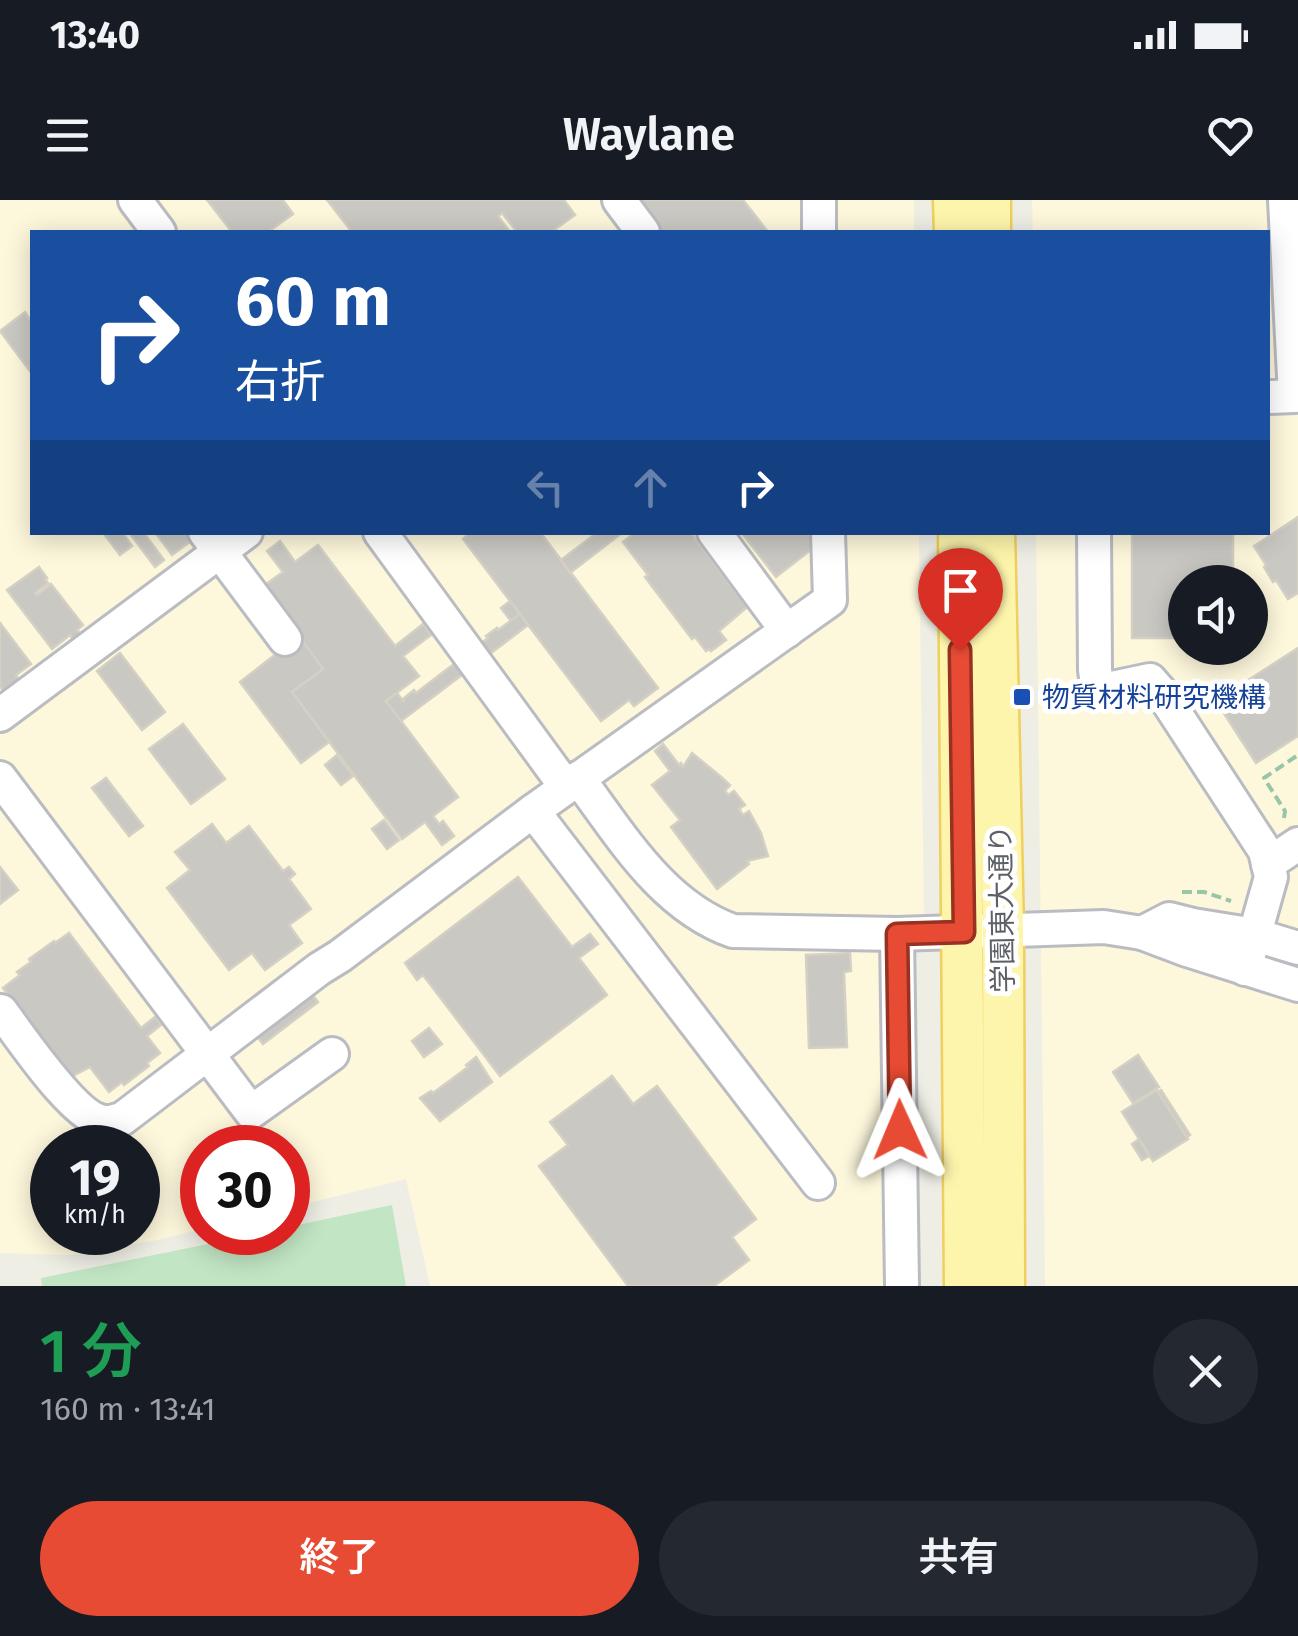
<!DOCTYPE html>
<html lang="ja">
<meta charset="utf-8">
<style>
:root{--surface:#171b24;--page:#242831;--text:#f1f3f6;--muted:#9ea1a6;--accent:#e84b33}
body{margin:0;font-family:"Fira Sans","Noto Sans JP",sans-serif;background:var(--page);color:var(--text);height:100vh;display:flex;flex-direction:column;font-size:38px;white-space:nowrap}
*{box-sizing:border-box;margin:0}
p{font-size:32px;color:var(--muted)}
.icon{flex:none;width:55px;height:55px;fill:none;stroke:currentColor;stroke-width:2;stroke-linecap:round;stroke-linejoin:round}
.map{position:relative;height:1086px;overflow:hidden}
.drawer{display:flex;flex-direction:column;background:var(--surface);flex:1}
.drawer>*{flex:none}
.banner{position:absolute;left:30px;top:30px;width:1240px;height:305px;border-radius:0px;box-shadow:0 5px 25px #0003;background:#1a4fa0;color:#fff;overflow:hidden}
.tools{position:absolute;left:1168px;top:365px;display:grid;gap:20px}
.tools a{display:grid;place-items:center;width:100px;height:100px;border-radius:50%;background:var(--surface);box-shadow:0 5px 25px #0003;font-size:50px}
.speed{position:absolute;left:30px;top:925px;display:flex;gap:20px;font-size:50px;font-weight:700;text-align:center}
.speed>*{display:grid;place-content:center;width:130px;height:130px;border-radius:50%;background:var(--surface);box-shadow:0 5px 25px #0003;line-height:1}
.speed small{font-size:25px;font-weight:400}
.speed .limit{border:15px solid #d22;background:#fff;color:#111}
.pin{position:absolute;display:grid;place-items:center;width:85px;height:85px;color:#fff;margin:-102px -42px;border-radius:50% 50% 50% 0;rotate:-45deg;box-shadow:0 0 10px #0007}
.pin .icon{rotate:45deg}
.me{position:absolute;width:110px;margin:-55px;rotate:359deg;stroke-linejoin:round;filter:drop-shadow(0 0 8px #0008)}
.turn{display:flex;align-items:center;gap:35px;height:210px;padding:0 40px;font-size:45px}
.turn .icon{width:130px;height:130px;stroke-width:2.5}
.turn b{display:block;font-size:70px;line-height:85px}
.lanes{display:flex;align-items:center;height:95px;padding:0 40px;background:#0003;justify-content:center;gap:50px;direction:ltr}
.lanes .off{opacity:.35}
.round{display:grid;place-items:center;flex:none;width:105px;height:105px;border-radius:52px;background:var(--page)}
.overview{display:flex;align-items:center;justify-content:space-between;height:170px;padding:0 40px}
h1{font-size:60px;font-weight:600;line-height:75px;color:#1e9e55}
.primary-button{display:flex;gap:20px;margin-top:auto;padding:20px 40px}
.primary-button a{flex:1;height:115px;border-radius:60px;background:var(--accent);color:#fff;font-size:40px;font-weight:600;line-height:115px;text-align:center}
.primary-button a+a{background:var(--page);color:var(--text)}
.status{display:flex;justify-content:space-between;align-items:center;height:70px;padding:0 50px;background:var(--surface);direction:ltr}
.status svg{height:28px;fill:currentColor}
header{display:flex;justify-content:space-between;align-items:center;height:130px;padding:0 40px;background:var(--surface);font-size:45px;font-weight:600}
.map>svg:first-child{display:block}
</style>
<div class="status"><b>13:40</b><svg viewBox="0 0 49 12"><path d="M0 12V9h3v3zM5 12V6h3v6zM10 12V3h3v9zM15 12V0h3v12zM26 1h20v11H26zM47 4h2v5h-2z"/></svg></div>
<header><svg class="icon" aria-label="menu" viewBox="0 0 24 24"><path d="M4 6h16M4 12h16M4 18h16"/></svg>Waylane<svg class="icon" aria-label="heart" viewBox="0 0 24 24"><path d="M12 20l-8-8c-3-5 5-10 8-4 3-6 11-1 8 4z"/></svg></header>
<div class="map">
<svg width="1298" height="1086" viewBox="0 0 1298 1086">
<rect width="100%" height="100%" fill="#efeee5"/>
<g fill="#fdf7dc" fill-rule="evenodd">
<path d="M0 0H914V32H32V332L919 333 924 716 854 720 855 752 885 753 893 1086H430L406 979 288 1008V948H202V1029L158 1040 72 1055 0 1053ZM52 948H138V1032H52Z"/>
<path d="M1032 0H1298V1086H1045L1036 333 1268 332V32H1033ZM1185 382H1250V448H1185Z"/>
</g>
<polygon fill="#c2e6c4" points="392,1005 406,1086 42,1086 41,1078 262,1033 288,1032 288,1027"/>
<g fill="#cac8c3" stroke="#d4d0c4" stroke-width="2.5">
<polygon points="207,0 283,0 293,14 268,32 232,32"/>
<polygon points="327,0 564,0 575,15 551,32 517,32 502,13 498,16 510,32 352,32"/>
<polygon points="627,0 743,0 768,32 652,32"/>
<polygon points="25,112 32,123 32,174 0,131"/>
<polygon points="1298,317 1298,393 1288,399 1276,380 1273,382 1264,367 1266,365 1254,346"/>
<polygon points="108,332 122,332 132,346 120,355 105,335"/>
<polygon points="129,332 143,332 164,360 155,367"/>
<polygon points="155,332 191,332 195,338 172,355"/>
<polygon points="471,332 540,332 658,488 634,506 629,500 601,521 463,339"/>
<polygon points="598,332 623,332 570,373 561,360"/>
<polygon points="636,332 690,332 747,407 719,431 726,440 711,451 709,449 706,451 695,437 692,439 645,377 648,375 623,342"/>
<polygon points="741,332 807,332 817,345 776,377"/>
<polygon points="1132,332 1233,332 1233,382 1185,382 1185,438 1132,438"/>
<polygon points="280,341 295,362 318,345 395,446 423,424 431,435 403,456 419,476 386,501 458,597 433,616 439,624 443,621 454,636 442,645 425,622 402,639 292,492 323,469 262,387 283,372 267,351"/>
<polygon points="39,367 47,378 45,379 48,383 35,393 37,395 51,384 83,425 77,430 82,435 74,441 70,435 52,449 7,390"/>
<polygon points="510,401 520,414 511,421 501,408"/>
<polygon points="520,414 528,425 401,521 386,501 397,493 404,502 403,499 414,490 416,493 488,438 486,436 497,428 498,430"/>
<polygon points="0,423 31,464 16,475 20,481 5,492 0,487"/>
<polygon points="299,436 323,469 292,492 329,542 301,563 240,482"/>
<polygon points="1298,448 1298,536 1256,563 1216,501"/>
<polygon points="120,453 165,512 142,530 97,471"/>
<polygon points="183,524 225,579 191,604 149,549"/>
<polygon points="663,544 679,565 681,563 683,567 692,553 720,576 730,585 725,591 728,595 734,591 745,605 739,609 743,615 749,611 761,633 768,656 747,661 749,664 717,689 671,627 680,620 652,585 670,571 655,551"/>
<polygon points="337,555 353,576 341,585 325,565"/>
<polygon points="106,578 143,626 129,636 92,588"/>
<polygon points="384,620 399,640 387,649 372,629"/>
<polygon points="212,624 226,643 249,626 283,671 289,667 295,674 289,679 311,709 289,725 302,743 265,770 252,753 229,770 167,688 190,670 175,652"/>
<polygon points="0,667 18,690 0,704"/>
<polygon points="518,677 572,747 590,734 598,744 579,758 607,795 500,876 423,775 417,780 405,763"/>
<polygon points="69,733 141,828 155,817 161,825 147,836 160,853 147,863 149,866 124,885 122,882 109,892 90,867 71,877 3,788 20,775 17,772 31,762 29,759 54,741 55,743"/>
<polygon points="850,753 851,771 844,772 847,847 809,848 806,755"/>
<polygon points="311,793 318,802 263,844 256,835"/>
<polygon points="429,828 442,844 424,857 412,841"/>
<polygon points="1138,855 1159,887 1133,903 1113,872"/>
<polygon points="476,857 492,882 440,921 420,898 431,891 433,893 468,867 466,865"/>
<polygon points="612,876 633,904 657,886 756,1019 732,1037 749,1060 714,1086 628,1086 539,966 568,945 550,922"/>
<polygon points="1157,890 1188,939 1153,961 1122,912"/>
<polygon points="1161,890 1190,935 1187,937 1158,892"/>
<polygon points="1139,939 1149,956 1142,960 1132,944"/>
</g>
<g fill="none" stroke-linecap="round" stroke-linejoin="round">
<defs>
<g id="minor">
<polyline points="135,0 159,32"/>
<polyline points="619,0 643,32"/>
<polyline points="819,0 819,32"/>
<polyline points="1268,197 1295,196 1285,0"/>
<polyline points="205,332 285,439"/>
<polyline points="380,332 566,587"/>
<polyline points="714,332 787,431"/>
<polyline points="1094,332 1095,470 1098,491 1150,480 1164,496 1265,651 1271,677 1245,769"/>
<polyline points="0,515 246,332"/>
<polyline points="0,578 251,912 332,854"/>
<path d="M578 578C621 635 662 706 733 731L897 734 1104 727 1142 733"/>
<polyline points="533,611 818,983"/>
<polyline points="1268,664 1298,644"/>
<polyline points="897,734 902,1086"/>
<polyline points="1298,748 1255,735 1193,725 1169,719 1142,733 1187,750 1298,785"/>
<path d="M1 811C20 836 76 921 106 922 111 923 116 920 122 919L319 769 340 756 533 611 830 400 828 332"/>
</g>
<g id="major">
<polyline points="954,0 955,32"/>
<polyline points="990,0 990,32"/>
<polyline points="959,332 965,1086"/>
<polyline points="994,332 1003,730 1004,1086"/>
</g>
</defs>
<use href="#minor" stroke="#babcc1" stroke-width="38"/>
<use href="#major" stroke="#f0cf5e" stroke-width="45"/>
<g stroke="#9ac5a8" stroke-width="4" stroke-dasharray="10 5" stroke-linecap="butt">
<polyline points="1284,618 1285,611 1264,578 1298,555"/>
<polyline points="1182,692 1204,692 1231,701"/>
</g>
<use href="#minor" stroke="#fff" stroke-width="32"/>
<use href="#major" stroke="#fef5ac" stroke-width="40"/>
</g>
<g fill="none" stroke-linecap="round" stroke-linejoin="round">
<defs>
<polyline id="route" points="900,930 897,734 964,732 960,450"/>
</defs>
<use href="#route" stroke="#973121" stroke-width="25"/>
<use href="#route" stroke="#e84b33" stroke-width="18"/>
</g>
<rect fill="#1a4fb4" stroke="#fff" stroke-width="4" x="1012" y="487" width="20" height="20" rx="5"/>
<g text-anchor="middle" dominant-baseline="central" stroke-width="10" stroke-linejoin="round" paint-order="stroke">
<g font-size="28" fill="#164399" stroke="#fff" text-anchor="start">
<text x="1042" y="497">物質材料研究機構</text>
</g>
<g font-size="28" fill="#5d6066" stroke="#fff">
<text transform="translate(1002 709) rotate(-91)">学園東大通り</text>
</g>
</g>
</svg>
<div class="tools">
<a><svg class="icon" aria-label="sound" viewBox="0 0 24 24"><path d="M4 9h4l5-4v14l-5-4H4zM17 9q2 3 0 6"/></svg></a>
</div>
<div class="speed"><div>19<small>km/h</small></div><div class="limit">30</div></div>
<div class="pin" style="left:960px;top:450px;background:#d93025"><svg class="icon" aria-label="arrive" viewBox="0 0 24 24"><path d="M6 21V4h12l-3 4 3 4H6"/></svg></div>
<svg class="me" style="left:900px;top:930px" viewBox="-20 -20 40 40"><path d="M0-17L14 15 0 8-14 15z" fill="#e84b33" stroke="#fff" stroke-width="4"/></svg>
<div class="banner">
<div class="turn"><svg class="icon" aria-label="right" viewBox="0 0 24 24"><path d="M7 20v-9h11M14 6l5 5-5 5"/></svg><div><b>60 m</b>右折</div></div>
<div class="lanes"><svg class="icon off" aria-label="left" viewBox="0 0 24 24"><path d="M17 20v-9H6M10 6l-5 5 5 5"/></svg><svg class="icon off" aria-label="ahead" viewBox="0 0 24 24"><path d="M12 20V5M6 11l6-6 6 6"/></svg><svg class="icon" aria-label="right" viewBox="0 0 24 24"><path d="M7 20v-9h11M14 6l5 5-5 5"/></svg></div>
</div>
</div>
<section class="drawer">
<div class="overview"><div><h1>1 分</h1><p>160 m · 13:41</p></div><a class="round"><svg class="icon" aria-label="close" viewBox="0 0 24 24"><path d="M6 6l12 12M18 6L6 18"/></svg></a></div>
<div class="primary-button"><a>終了</a><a>共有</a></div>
</section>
